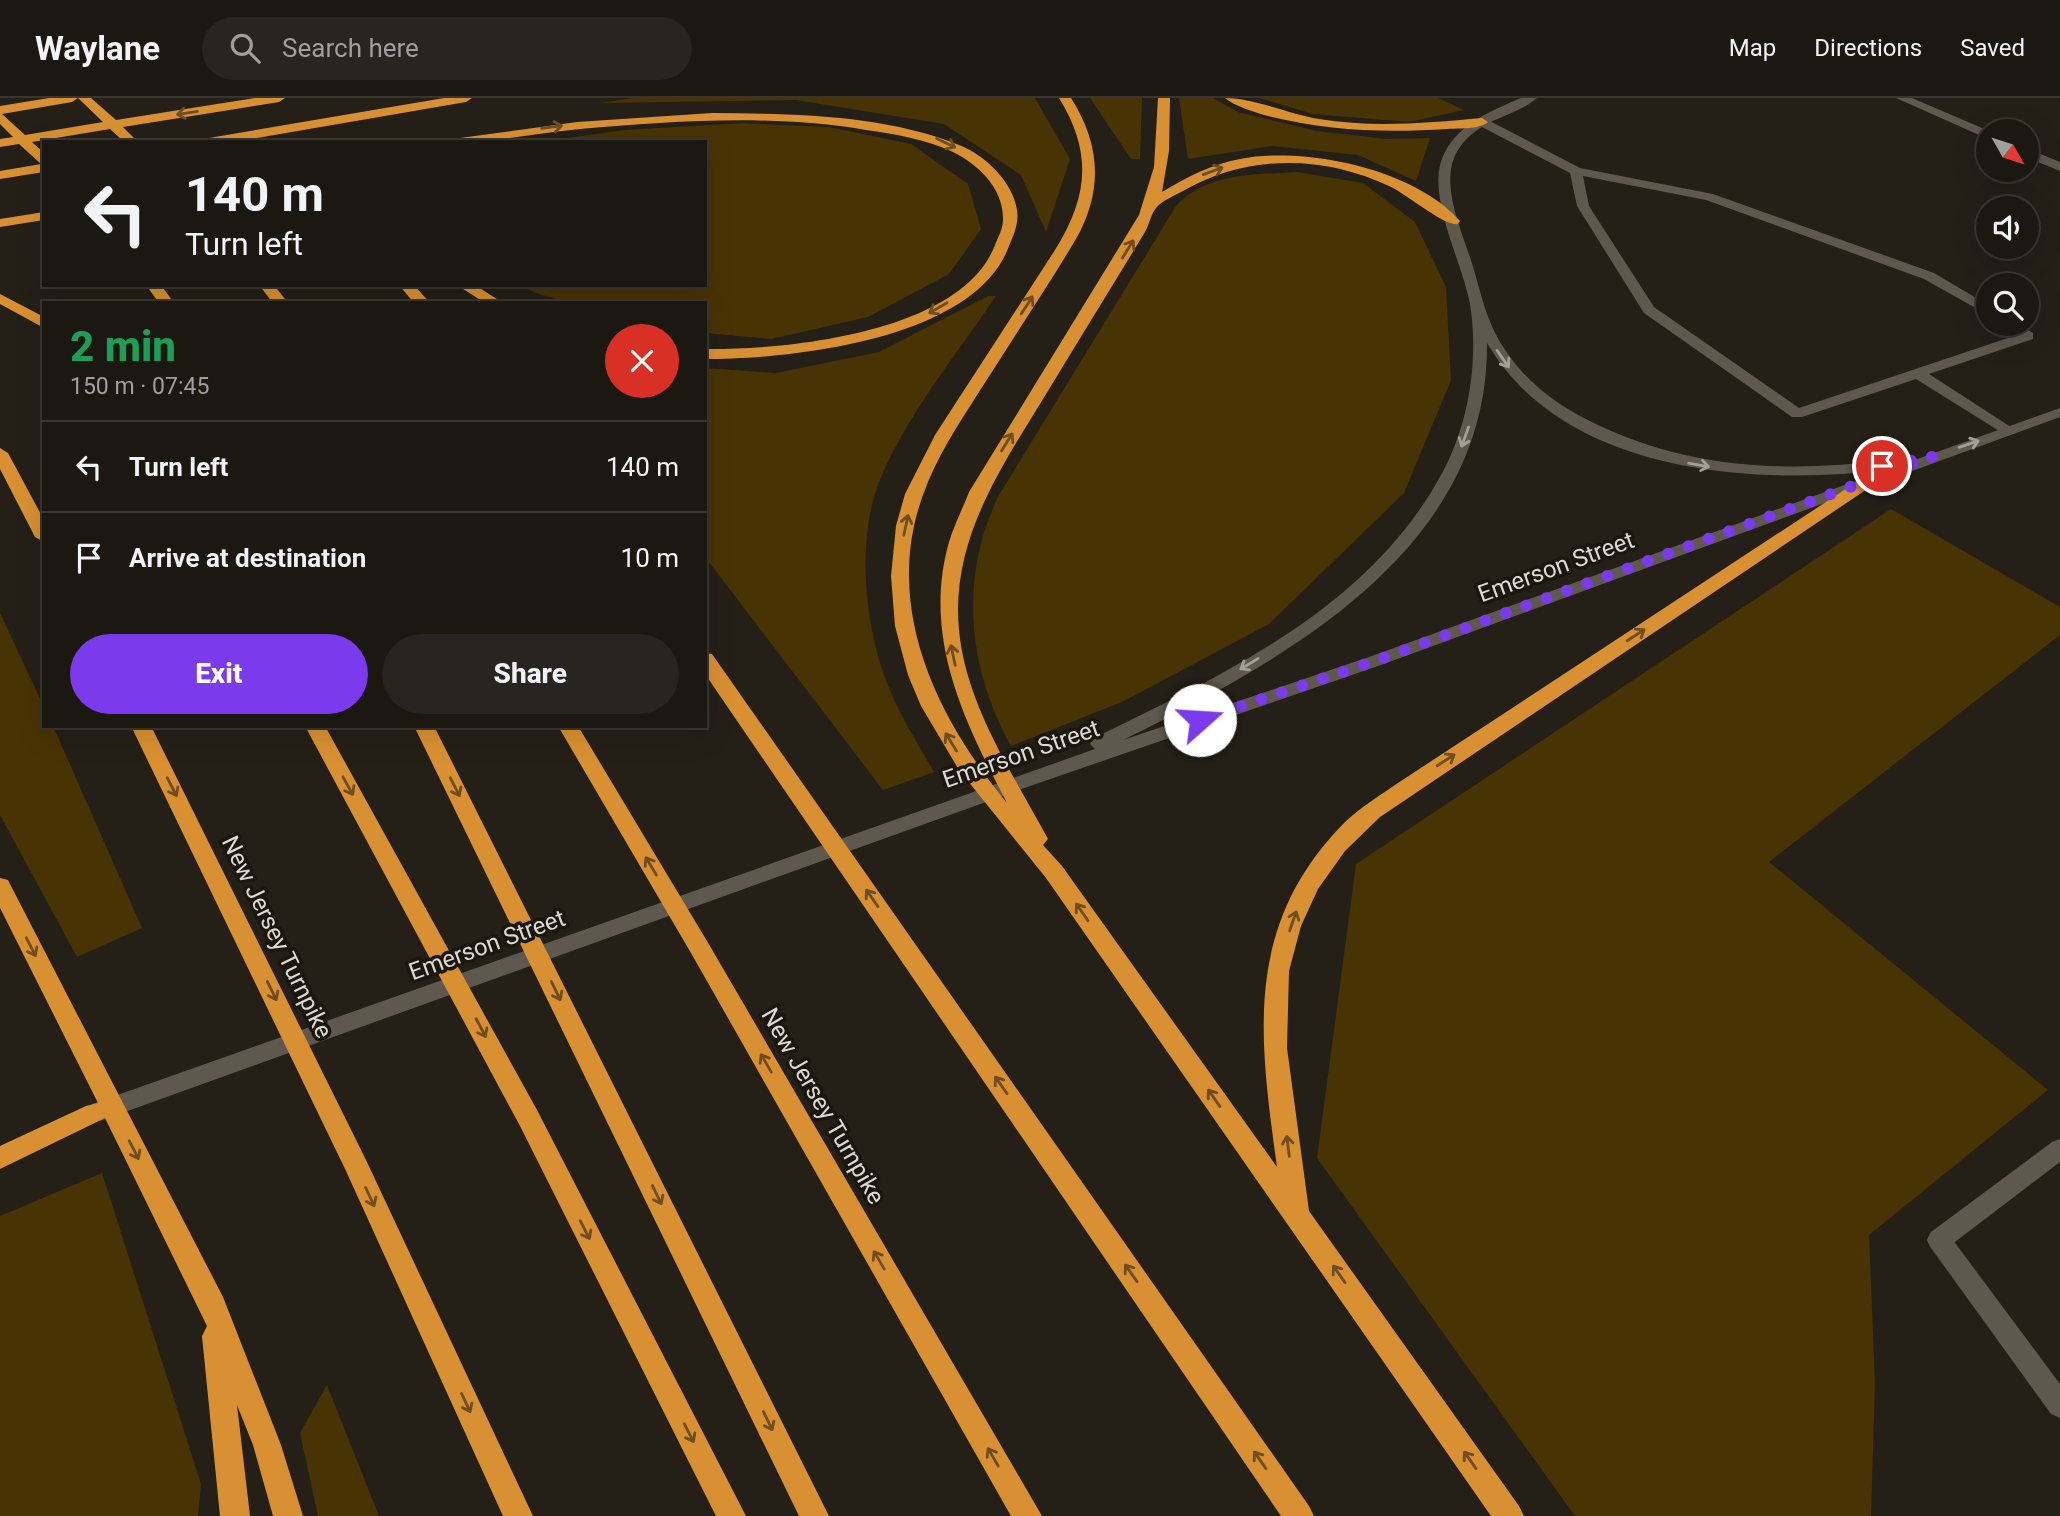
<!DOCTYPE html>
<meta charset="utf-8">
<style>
:root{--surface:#1b1711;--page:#28241f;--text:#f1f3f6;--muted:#a09f9f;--line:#393631;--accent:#7c3aed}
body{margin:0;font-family:Roboto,sans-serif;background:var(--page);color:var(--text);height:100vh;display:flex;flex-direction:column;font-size:26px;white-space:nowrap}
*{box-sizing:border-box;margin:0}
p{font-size:23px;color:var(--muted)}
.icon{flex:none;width:38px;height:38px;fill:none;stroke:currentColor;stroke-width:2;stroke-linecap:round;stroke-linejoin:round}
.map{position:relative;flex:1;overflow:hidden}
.panel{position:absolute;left:42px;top:203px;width:665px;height:427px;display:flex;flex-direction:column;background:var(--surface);border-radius:0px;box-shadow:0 7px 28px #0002,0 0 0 2px var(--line)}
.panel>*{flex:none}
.top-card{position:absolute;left:42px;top:42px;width:665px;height:147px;border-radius:0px;box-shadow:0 7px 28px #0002,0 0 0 2px var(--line);background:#1b1711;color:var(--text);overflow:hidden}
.needle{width:46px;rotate:129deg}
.tools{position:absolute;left:1976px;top:21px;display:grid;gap:14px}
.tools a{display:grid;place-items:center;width:63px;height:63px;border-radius:50%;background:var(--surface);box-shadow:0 7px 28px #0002,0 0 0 2px var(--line);font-size:35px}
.pin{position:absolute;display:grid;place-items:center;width:60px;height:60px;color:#fff;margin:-30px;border:4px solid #fff;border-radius:50%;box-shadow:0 2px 7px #0007}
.me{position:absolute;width:77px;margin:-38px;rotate:71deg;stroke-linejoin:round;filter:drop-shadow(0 0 5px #0008)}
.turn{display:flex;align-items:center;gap:24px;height:147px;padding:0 28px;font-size:32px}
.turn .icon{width:91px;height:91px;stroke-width:2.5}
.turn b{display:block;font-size:49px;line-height:60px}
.round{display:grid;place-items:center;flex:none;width:74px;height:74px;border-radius:37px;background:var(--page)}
.head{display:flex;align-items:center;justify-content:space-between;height:119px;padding:0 28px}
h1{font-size:42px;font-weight:800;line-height:52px;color:#1e9e55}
.button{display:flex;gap:14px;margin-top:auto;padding:14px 28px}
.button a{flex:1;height:80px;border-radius:42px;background:var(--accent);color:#fff;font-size:28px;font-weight:800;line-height:80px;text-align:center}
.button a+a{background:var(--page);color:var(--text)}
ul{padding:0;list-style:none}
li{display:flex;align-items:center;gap:21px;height:91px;padding:0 28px;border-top:2px solid var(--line)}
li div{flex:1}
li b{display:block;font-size:26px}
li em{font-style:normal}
header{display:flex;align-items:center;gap:42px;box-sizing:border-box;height:98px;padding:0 35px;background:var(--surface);border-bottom:2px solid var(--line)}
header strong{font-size:33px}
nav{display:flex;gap:38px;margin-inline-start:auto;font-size:24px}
.search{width:490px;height:63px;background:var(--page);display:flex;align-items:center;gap:18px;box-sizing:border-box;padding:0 24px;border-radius:38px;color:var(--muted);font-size:26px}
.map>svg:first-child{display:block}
</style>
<header>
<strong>Waylane</strong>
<div class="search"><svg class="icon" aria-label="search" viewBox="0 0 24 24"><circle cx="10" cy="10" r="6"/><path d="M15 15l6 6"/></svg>Search here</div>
<nav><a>Map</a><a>Directions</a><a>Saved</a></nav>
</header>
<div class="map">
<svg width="2060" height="1418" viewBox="0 0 2060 1418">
<rect width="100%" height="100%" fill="#241f17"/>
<g fill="#483304">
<polygon points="632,0 1035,0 1070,61 1046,134 1021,77 944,26 796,2 601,5"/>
<polygon points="1090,0 1142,0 1140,61 1131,61"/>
<polygon points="1179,0 1213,0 1238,14 1316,33 1387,41 1430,40 1416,83 1358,57 1272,48 1188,61"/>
<polygon points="1259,0 1438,0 1464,12 1409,24 1313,16"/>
<path d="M742 25 829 29 911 46 968 86 981 131 949 176 868 219 771 241 705 235V205C654 205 563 215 521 187H705V44H539L625 32Z"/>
<path d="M1297 74 1363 85 1415 124 1446 189 1451 282 1404 395 1269 526 1122 604 1011 648C967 568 959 479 999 397L1176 108C1208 74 1254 77 1297 74Z"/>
<path d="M988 198H996C957 256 910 313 882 377 855 438 864 529 889 590 901 619 918 646 934 674L883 692 705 459V270L776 275 879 254Z"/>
<polygon points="1891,411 2060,509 2060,537 1769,764 2048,992 1869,1137 1875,1285 1871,1418 1575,1418 1317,1060 1356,766"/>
<polygon points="0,515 44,609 44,628 53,628 142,830 77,859 0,717"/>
<polygon points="102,1075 201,1386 198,1418 0,1418 0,1118"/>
<polygon points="327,1287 379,1418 318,1418 300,1335"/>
</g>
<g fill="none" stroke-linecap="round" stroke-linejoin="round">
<g fill="#5e584f" fill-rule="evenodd">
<polygon points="1478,21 1486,21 1580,70 1713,96 1934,175 1988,207 1988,217 1924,181 1706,102 1583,78 1589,108 1654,209 1799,310 2017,237 2001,226 2018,226 2033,235 2033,241 1929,276 2017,333 2014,336 2004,336 1916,281 1802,319 1792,319 1644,215 1577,108 1570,75 1478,27"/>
<polygon points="1939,1131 1947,1134 2060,1286 2060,1320 2051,1316 1931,1150 1927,1142 1931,1134"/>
</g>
<g fill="#5e584f" fill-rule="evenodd">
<polygon points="1896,0 1912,0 1989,33 1988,41"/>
<polygon points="2026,50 2060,64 2060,73 2026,59"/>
<polygon points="2060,1041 2060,1064 1947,1150 1939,1153 1931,1150 1927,1142 1931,1134 2052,1044"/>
</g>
<path fill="#5e584f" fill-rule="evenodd" d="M1521 0H1537C1514 20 1478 20 1458 52 1439 82 1460 129 1470 159 1482 196 1485 224 1508 256 1530 288 1563 311 1598 327 1691 371 1788 375 1888 362L1893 364 1895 369 2060 310V319L1381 567 1033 687 100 1023 92 1020 89 1013 92 1006 1095 651 1090 646 1092 641C1223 577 1368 511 1441 377 1468 329 1478 267 1471 213 1466 168 1422 96 1445 54 1460 25 1493 12 1521 0ZM1487 245C1563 375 1752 388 1886 372L1369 559 1123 642C1284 562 1489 453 1487 245Z"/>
<g fill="#d99032" fill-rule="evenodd">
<path d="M49 0H91L116 22 255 0H285L279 4 123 29 138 44H124L110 31 32 44 44 55V74L0 81V73L41 66 19 46 0 49V41L13 39 0 26V8ZM78 0 103 24 25 37 2 16 72 4Z"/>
<polygon points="444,0 472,0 466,4 233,44 203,44 209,40"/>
<path d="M1059 0H1071C1101 47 1103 93 1076 141 1045 193 1011 243 979 294 958 327 936 360 923 397 882 509 937 620 1007 705 964 623 922 539 949 444 954 427 963 410 969 394L1139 117 1154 69 1158 0H1170L1169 53 1162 94C1187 79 1212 66 1240 61 1305 48 1415 71 1460 123L1458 126C1445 129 1405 95 1389 88 1323 57 1247 56 1183 93 1176 97 1161 103 1156 110 1151 116 1149 127 1145 134 1114 185 1082 237 1051 288 1005 364 950 439 959 532 966 607 1013 676 1048 741L1043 747 1062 768 1277 1069C1259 938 1243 827 1345 724 1362 708 1382 696 1401 683L1870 375 1876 374 1885 379 1380 719 1345 753 1318 791 1301 828 1289 873 1287 950 1309 1113 1519 1408 1524 1418H1491L1046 780 959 672 921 608 908 577 895 528 891 478 896 428 905 396 935 337 1055 152C1088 99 1093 55 1059 0Z"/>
<path d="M1225 0C1254 0 1288 16 1319 21 1373 30 1428 25 1482 20L1488 24C1479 32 1459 30 1447 31 1384 35 1325 33 1264 17 1252 13 1234 8 1225 0Z"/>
<path d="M712 15C794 16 882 16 959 47 985 57 1013 84 1017 112 1019 125 1014 136 1009 148 975 242 791 261 705 261V251C786 252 962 235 995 147 998 139 1003 131 1003 122 1004 91 979 67 953 54 926 41 894 36 866 32 772 16 674 23 580 31 538 35 496 44 454 44L460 40 577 24Z"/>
<polygon points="44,114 44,122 0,129 0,121"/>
<polygon points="146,187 161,187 174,205 159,205"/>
<polygon points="259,187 274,187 288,205 273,205"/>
<polygon points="399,187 414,187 430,205 414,205"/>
<polygon points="457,187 475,187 503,205 485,205"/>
<polygon points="0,196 44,219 44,230 0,206"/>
<polygon points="0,350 8,355 44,422 44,444 35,439 0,371"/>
<polygon points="705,555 712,556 1309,1408 1314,1418 1281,1418 705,576"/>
<polygon points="131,628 151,628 366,1062 533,1418 503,1418 346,1073"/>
<polygon points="305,628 325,628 537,1012 746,1418 716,1418 520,1028"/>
<polygon points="414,628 434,628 829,1418 799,1418"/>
<polygon points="558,628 578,628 707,843 1042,1418 1011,1418 691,855"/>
<polygon points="0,780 8,782 11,788 223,1199 281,1347 303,1418 273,1418 253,1347 237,1307 250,1418 220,1418 202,1238 207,1228 105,1020 0,1071 0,1048 86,1008 98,1005 0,810"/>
</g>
</g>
<defs><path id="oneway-shaft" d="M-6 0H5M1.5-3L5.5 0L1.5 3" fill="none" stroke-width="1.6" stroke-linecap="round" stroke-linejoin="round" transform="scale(1.75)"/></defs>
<g stroke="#704d1e">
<use href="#oneway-shaft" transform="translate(187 15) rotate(171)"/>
<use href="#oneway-shaft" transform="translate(552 29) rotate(-7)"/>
<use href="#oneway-shaft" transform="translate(946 45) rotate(25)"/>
<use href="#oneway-shaft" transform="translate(1213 73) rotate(-20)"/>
<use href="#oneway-shaft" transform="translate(1128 151) rotate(-58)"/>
<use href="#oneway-shaft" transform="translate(1027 207) rotate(-57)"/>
<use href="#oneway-shaft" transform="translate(938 210) rotate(150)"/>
<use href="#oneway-shaft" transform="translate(1007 344) rotate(-58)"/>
<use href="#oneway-shaft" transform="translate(906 427) rotate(-78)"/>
<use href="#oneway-shaft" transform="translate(1636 537) rotate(-33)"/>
<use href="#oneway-shaft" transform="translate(953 557) rotate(-102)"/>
<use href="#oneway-shaft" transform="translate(951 644) rotate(-122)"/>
<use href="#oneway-shaft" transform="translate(1446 662) rotate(-33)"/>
<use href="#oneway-shaft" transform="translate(348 688) rotate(61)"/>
<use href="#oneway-shaft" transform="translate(172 689) rotate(63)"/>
<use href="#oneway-shaft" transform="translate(455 689) rotate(63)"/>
<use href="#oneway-shaft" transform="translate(651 768) rotate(-121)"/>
<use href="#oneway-shaft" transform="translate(872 800) rotate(-125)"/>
<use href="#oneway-shaft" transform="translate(1082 814) rotate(-125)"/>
<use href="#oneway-shaft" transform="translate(1293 823) rotate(-71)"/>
<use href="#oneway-shaft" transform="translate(31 849) rotate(63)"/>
<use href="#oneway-shaft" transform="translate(272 893) rotate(64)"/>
<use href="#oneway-shaft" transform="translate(556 893) rotate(64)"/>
<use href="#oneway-shaft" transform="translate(481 930) rotate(62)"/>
<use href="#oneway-shaft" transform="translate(766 965) rotate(-120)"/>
<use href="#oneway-shaft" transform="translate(1001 987) rotate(-125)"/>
<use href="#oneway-shaft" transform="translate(1214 1000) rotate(-125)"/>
<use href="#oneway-shaft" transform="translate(1288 1048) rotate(-97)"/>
<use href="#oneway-shaft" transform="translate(134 1052) rotate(63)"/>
<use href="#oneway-shaft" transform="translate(657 1097) rotate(64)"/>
<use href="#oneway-shaft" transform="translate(370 1099) rotate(65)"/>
<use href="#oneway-shaft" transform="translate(585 1132) rotate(63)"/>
<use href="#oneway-shaft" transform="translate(879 1162) rotate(-120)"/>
<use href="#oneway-shaft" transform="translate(1131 1175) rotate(-125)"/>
<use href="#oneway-shaft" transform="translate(1339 1176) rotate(-125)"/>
<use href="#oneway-shaft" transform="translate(466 1305) rotate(65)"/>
<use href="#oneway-shaft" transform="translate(768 1323) rotate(64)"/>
<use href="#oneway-shaft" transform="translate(689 1335) rotate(63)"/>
<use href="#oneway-shaft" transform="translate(993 1359) rotate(-120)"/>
<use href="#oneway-shaft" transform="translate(1260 1362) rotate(-125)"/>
<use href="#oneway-shaft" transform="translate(1470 1362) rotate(-125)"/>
</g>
<g stroke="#a4a098">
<use href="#oneway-shaft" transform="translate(1503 261) rotate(55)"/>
<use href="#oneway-shaft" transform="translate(1465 339) rotate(110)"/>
<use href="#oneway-shaft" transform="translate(1969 346) rotate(-19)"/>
<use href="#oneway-shaft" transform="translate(1699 367) rotate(10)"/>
<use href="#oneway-shaft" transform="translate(1249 566) rotate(149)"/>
</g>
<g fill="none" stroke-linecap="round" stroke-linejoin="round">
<polyline stroke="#7c3aed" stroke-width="12" stroke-dasharray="0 21.6" points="1200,622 1375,563 1932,359 1882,368"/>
</g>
<g text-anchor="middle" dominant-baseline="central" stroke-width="7" stroke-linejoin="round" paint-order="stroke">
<g font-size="24" fill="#dddad4" stroke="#1b160e">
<text transform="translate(1556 469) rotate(-20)">Emerson Street</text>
<text transform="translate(1021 656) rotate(-19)">Emerson Street</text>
<text transform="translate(277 839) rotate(64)">New Jersey Turnpike</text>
<text transform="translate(487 847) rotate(-20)">Emerson Street</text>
<text transform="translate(823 1008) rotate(60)">New Jersey Turnpike</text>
</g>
</g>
</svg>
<div class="tools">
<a><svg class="needle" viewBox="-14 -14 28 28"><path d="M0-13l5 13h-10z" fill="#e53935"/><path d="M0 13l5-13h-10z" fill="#a09f9f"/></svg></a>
<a><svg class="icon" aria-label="sound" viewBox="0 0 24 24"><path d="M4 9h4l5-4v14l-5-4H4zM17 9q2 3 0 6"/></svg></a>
<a><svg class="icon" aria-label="search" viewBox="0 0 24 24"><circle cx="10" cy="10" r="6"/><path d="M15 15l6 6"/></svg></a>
</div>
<div class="pin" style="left:1882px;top:368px;background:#d93025"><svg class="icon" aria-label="arrive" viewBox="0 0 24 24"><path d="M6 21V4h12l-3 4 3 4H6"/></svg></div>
<svg class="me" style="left:1200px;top:622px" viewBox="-20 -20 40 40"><circle r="19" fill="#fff"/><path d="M0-13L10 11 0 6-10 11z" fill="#7c3aed"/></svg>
<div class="top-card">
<div class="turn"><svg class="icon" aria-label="left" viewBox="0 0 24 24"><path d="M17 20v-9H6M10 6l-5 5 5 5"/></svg><div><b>140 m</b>Turn left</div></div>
</div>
<section class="panel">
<div class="head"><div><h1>2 min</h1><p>150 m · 07:45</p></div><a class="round" style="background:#d93025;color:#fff"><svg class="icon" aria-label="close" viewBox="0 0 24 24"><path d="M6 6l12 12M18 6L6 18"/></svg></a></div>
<ul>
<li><svg class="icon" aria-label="left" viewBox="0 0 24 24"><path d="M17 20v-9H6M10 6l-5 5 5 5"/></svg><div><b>Turn left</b></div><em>140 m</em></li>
<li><svg class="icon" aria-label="arrive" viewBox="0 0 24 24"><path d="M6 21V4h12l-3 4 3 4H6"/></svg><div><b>Arrive at destination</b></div><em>10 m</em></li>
</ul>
<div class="button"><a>Exit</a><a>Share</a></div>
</section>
</div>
